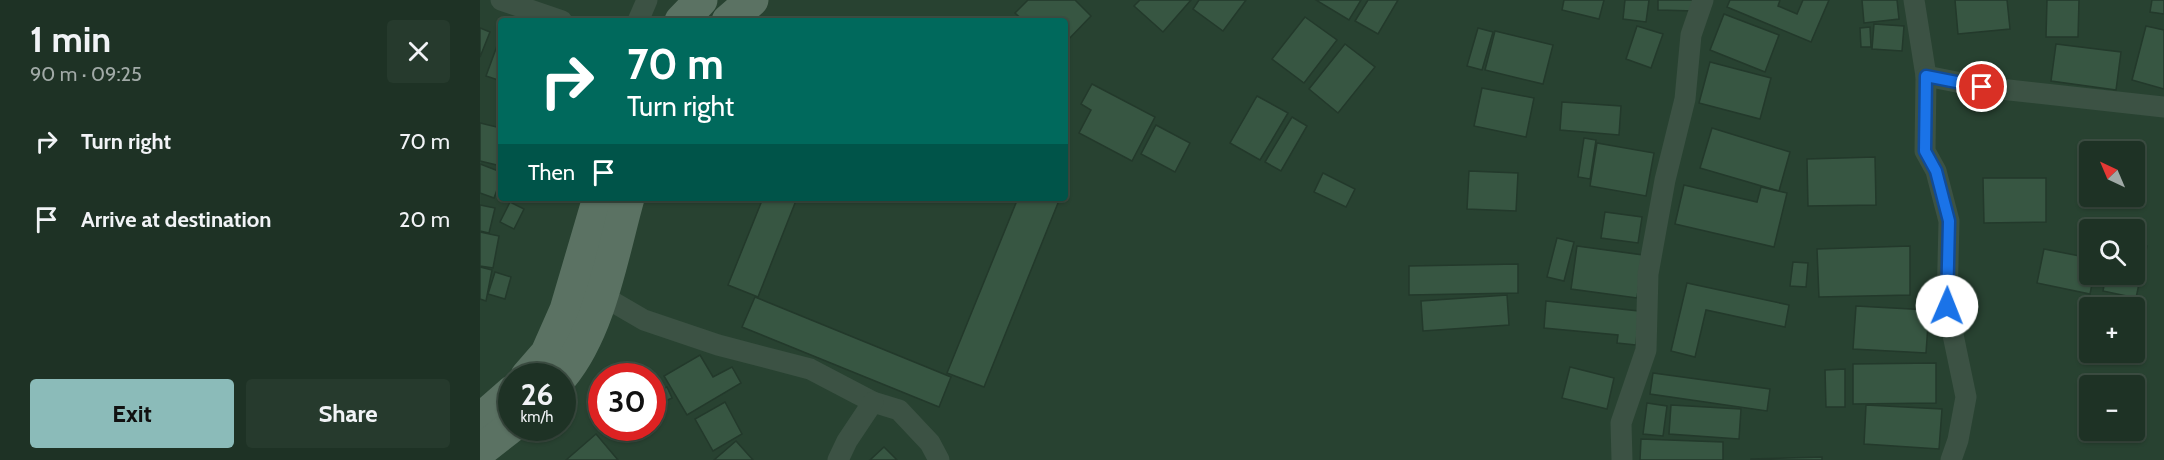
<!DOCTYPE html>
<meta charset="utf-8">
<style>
:root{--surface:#1e3225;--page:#263a2d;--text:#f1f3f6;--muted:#a1aaa7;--line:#3c4d42;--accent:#8bbbb9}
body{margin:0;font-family:Cabin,sans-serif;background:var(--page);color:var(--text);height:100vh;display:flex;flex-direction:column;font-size:22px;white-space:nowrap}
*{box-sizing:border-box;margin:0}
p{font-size:20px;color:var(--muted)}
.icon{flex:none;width:33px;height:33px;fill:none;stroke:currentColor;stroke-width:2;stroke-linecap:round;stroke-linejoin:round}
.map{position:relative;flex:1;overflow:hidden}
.sheet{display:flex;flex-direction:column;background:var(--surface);width:480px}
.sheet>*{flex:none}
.top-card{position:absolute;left:18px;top:18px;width:570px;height:183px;border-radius:6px;box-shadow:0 2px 4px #0004,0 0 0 2px var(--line);background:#00695c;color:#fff;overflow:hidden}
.needle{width:39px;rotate:316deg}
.controls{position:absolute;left:1599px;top:141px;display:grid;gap:12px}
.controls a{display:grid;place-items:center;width:66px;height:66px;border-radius:6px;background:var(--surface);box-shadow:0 2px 4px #0004,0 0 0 2px var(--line);font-size:30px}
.speed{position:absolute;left:18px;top:363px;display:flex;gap:12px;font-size:30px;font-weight:700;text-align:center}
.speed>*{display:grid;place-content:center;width:78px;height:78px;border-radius:50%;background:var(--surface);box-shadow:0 2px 4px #0004,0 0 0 2px var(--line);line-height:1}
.speed small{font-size:15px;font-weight:400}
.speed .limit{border:9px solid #d22;background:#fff;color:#111}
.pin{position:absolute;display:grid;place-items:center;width:51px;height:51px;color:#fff;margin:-26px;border:3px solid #fff;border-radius:50%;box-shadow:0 2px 6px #0007}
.me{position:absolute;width:66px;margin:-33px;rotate:1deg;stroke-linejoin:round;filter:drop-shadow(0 0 4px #0008)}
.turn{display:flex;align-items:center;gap:21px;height:126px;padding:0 30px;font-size:27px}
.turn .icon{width:78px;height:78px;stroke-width:2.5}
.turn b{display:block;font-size:42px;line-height:51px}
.then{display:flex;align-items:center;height:57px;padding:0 30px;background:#0003;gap:12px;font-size:22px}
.round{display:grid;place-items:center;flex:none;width:63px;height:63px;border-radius:6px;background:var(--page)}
.overview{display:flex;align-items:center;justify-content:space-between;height:102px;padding:0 30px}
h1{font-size:36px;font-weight:700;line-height:45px}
.primary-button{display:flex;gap:12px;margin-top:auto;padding:12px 30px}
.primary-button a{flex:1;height:69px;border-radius:6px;background:var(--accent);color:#111;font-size:24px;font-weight:700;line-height:69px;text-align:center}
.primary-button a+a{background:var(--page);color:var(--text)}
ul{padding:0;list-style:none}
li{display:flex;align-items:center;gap:18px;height:78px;padding:0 30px}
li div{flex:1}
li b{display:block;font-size:22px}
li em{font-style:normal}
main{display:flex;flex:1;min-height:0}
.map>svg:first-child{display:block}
</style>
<main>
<section class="sheet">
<div class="overview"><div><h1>1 min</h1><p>90 m · 09:25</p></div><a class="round"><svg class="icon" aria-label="close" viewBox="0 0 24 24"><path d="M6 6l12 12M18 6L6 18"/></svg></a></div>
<ul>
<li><svg class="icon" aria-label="right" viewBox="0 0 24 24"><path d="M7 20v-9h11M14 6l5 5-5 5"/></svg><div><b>Turn right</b></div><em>70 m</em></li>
<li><svg class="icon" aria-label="arrive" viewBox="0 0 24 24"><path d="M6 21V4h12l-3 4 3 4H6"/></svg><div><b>Arrive at destination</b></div><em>20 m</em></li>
</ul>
<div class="primary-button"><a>Exit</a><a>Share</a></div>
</section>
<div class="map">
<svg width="1684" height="460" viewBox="0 0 1684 460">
<rect width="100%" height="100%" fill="#284231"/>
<g fill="#375642" stroke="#23392b" stroke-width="1.5">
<polygon points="548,0 595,0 611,16 585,43 585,21 544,21 535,13"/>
<polygon points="660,0 711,0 683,32 654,6"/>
<polygon points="719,0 766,0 743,31 713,9"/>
<polygon points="836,0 881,0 869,20"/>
<polygon points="888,0 918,0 898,34 875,21"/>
<polygon points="1084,0 1124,0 1119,19 1082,10"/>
<polygon points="1145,0 1169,0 1166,22 1143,19"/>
<polygon points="1178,0 1216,0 1215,11 1178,10"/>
<polygon points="1250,0 1300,0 1298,6 1317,14 1323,0 1349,0 1331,42 1247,7"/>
<polygon points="1382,0 1417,0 1419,19 1384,23"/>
<polygon points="1475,0 1527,0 1530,29 1478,34"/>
<polygon points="1567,0 1599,0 1598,37 1566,37"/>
<polygon points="1672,0 1684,0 1684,14 1670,12"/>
<polygon points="1244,14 1299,35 1285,72 1230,50"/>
<polygon points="825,17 857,40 824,83 792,59"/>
<polygon points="1394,24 1424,26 1422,51 1392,49"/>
<polygon points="1157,26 1183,34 1171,68 1146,59"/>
<polygon points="1666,26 1684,30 1684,89 1652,80"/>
<polygon points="1390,27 1391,47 1381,47 1380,28"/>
<polygon points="0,28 10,32 0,57"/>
<polygon points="998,28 1013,32 1002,70 987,66"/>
<polygon points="1015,31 1073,45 1063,84 1005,70"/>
<polygon points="21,35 21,81 6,76"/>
<polygon points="865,44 895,67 858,113 829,89"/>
<polygon points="1576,44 1641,52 1636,90 1571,81"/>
<polygon points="1230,62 1291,78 1280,119 1219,103"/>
<polygon points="612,84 675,117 652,161 599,133 611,110 601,104"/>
<polygon points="1002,88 1054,98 1046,137 994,126"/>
<polygon points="777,96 808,113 780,160 750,143"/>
<polygon points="1082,102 1141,106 1139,135 1080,130"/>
<polygon points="812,117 827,126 801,171 785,162"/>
<polygon points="0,123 21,128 21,166 0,161"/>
<polygon points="676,125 710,143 695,172 661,154"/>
<polygon points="1232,128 1310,152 1299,191 1220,168"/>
<polygon points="1104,138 1116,140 1110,179 1098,177"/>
<polygon points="1117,143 1174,153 1166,196 1110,186"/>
<polygon points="1395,157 1396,205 1328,206 1327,159"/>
<polygon points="0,164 21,172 21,179 14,198 0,193"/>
<polygon points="989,171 1038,173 1036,211 987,209"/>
<polygon points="843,173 875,189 866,207 834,192"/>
<polygon points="1503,178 1566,178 1566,222 1504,223"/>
<polygon points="1204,185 1277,202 1281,187 1307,193 1294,247 1195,224"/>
<polygon points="283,198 317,198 278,297 248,285"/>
<polygon points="538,198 580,198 504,387 467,373"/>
<polygon points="30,202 44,209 34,229 20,222"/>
<polygon points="0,205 15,208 9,233 0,231"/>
<polygon points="1125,212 1162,217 1158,243 1121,238"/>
<polygon points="0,232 19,236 13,268 0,266"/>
<polygon points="1077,238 1094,242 1084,281 1067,277"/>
<polygon points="1654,244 1667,246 1656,298 1623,291 1626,274 1654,274"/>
<polygon points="1097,246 1163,255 1157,298 1091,289"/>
<polygon points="1430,246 1430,295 1339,297 1337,249"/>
<polygon points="1564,249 1610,258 1610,274 1614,274 1610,294 1557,283"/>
<polygon points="1313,262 1328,263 1326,287 1310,286"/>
<polygon points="1038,264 1038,293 929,295 929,266"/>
<polygon points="0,267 12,270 6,301 0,299"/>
<polygon points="15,272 31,277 25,299 8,294"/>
<polygon points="1207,283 1309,305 1305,327 1226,310 1215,357 1191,351"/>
<polygon points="1027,295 1029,325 943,331 941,301"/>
<polygon points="275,297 471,377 459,407 262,327"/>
<polygon points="1066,301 1159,311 1156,345 1137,343 1138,335 1064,328"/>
<polygon points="1376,306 1449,310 1446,353 1373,349"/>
<polygon points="220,355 233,377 252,367 261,383 207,415 184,376"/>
<polygon points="1456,363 1456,403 1373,404 1373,364"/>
<polygon points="1090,367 1134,378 1127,409 1082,398"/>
<polygon points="1365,369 1365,407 1346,407 1345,370"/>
<polygon points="1173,373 1290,389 1287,411 1170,394"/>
<polygon points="187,387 192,398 172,407 172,394"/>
<polygon points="245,402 262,434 233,451 215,419"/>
<polygon points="1167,403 1187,406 1183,436 1163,434"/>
<polygon points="1191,405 1261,409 1259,439 1189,434"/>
<polygon points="1386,405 1462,409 1459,449 1384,444"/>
<polygon points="116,434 138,460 86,460"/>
<polygon points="1161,439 1243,442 1243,460 1160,460"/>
<polygon points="256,441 273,460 234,460"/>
<polygon points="404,447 417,460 390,460"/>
<polygon points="1342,457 1342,460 1271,460 1271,459"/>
</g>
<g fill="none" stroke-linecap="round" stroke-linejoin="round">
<g stroke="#3c5244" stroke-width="21">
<polyline points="21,0 82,21"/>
<polyline points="1434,0 1446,76 1445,151 1456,171 1469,221 1467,306 1486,397 1478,440 1471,460"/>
<polyline points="158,21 167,0"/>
<polyline points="1446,76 1502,87 1684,107"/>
<polyline points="121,295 164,320 238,345 330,369 393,402 419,410 450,443 459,460"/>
<polyline points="358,460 367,441 393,402"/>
<polyline points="1142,460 1141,423 1166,350 1168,274 1185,180 1205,99 1211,35 1223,0"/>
</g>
<g stroke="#5b7263" stroke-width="33">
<polyline points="201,21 221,0"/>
<polyline points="248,21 272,0"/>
<polyline points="47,376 67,353 86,310 119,198"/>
<path d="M82 376C120 330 132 255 148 198"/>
<polyline points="0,420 32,392"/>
<polyline points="0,451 32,426"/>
</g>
</g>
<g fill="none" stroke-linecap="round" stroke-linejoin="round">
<defs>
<polyline id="route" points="1467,306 1469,221 1456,171 1445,151 1446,76 1502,87"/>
</defs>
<use href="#route" stroke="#114b97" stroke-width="15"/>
<use href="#route" stroke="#1a73e8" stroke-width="10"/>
</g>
</svg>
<div class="controls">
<a><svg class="needle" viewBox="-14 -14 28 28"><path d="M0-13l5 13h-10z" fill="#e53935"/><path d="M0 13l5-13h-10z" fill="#a1aaa7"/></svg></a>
<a><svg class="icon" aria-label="search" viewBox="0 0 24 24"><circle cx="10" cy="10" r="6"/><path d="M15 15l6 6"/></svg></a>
<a>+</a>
<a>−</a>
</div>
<div class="speed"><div>26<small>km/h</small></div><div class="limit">30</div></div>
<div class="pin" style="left:1502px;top:87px;background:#d93025"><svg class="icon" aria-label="arrive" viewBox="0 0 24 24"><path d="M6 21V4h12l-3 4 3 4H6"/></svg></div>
<svg class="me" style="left:1467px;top:306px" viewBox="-20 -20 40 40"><circle r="19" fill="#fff"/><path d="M0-13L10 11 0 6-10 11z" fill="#1a73e8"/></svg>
<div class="top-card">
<div class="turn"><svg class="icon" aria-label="right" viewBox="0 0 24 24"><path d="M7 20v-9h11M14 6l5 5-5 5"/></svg><div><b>70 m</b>Turn right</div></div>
<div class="then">Then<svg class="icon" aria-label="arrive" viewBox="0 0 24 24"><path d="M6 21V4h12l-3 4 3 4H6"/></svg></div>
</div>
</div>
</main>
